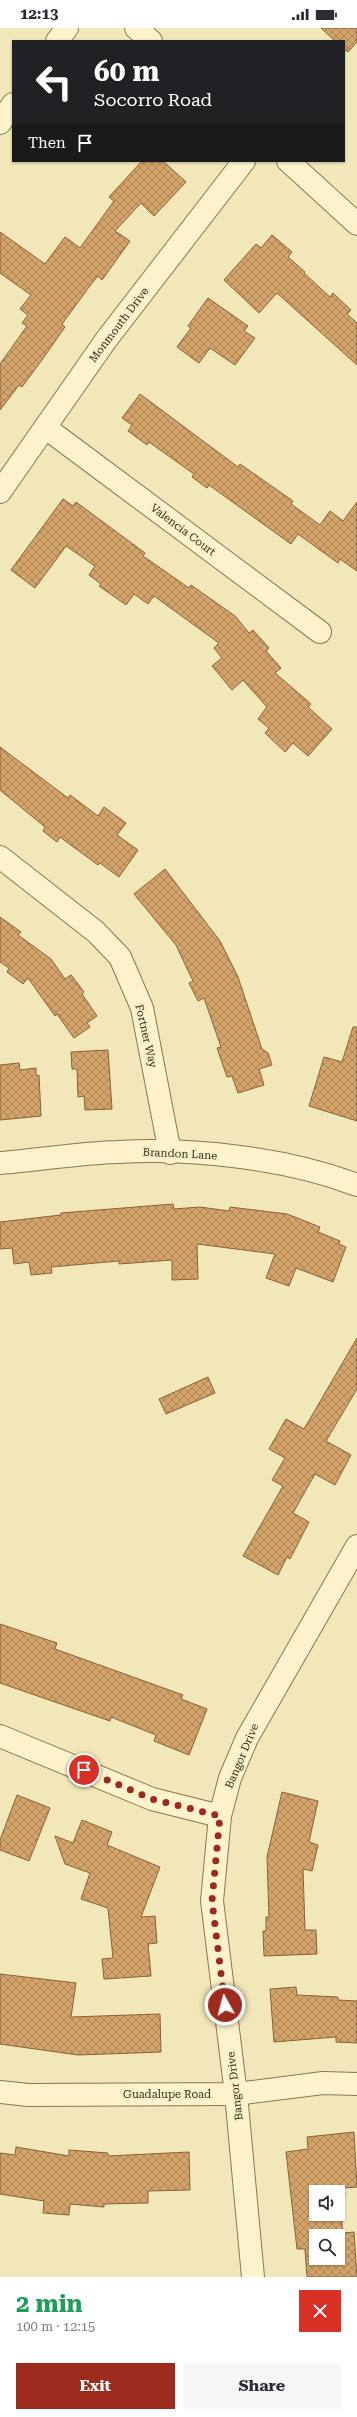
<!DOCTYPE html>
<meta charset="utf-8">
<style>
:root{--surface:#fff;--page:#f7f7f7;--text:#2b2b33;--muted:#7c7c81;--accent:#9d2b1d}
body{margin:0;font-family:"Roboto Serif",serif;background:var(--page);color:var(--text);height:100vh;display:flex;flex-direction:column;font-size:15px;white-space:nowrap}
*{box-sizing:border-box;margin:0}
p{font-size:13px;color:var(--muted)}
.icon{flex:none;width:22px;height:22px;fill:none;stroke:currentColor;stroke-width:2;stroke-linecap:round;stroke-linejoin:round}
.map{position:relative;height:2249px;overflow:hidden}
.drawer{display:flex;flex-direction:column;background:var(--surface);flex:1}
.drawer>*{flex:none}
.banner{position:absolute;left:12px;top:12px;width:333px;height:122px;border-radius:0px;box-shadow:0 1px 3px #0004;background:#202124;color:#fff;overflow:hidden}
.tools{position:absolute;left:309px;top:2157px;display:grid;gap:8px}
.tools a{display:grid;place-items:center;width:36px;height:36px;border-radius:0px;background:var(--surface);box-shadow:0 1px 3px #0004;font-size:20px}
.pin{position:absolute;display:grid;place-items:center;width:34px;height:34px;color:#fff;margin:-17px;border:2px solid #fff;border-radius:50%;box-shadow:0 1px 4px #0007}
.me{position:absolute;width:44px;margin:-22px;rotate:353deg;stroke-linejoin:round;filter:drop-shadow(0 0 3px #0008)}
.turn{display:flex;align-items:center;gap:14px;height:84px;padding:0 16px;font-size:18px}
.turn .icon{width:52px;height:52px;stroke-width:2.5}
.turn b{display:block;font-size:28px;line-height:34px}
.then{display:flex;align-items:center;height:38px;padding:0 16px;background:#0003;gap:8px;font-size:15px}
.round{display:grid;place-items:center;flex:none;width:42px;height:42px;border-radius:0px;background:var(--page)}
.head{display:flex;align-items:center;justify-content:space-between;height:68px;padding:0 16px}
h1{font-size:24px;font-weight:700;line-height:30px;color:#1e9e55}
.primary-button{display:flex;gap:8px;margin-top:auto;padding:8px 16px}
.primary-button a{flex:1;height:46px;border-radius:0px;background:var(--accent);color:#fff;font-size:16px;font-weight:700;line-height:46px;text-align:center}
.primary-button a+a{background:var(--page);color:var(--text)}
.status{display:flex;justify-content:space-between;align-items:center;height:28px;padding:0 20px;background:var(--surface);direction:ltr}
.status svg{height:11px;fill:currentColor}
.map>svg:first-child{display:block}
</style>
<div class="status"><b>12:13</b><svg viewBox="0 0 49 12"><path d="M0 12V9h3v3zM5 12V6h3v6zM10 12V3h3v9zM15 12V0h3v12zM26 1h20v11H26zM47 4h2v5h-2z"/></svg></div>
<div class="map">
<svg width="357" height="2249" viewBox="0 0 357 2249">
<defs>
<pattern id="building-cross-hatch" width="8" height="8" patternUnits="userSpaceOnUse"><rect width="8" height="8" fill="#d3a36a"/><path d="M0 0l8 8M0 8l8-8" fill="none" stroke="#ac8556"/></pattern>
</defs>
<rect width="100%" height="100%" fill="#f1e7b8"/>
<g fill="url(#building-cross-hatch)" stroke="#8a6136" fill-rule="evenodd">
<polygon points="321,0 357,0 357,14 348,24 344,21 344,13 335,13"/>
<polygon points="142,133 163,133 186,154 154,188 141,175 115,203 130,213 102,252 98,248 89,259 62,296 65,299 44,329 22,359 19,357 0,382 0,336 27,298 22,295 28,287 20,281 31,267 0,245 0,204 45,236 65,209 80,220 114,173 109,169"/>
<polygon points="272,207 292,224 288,229 305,244 304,245 330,269 333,265 351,282 347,286 357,295 357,337 277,265 259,285 224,252 256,216 261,220"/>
<polygon points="208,270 248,298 244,303 255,310 235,337 210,320 199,335 177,319 191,300 188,298"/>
<polygon points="140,366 238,439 240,436 293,473 291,476 320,497 330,483 343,493 357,474 357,543 340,531 338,535 298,506 291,516 209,457 207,460 192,449 194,446 149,414 147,417 128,403 132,397 122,390"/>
<polygon points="63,471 73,478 76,474 145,525 143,528 189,560 191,557 235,588 249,605 253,602 269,620 266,623 281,640 275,645 311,676 308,679 332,701 308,728 293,715 285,724 265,705 269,700 258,691 267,679 243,652 232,662 212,638 222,630 214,620 219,615 154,568 148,576 134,566 126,577 99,558 101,556 89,547 95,538 66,518 35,560 11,542"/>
<polygon points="0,719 68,770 70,767 98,788 104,779 126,795 117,807 138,822 119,849 100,835 98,837 60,809 57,814 43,803 45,799 0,762"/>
<polygon points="165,841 220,913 238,949 262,1021 268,1025 272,1037 259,1041 264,1057 238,1065 232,1048 227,1049 217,1020 221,1019 204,970 198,973 189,955 193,953 176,917 134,866"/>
<polygon points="0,889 21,904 18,907 51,931 65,951 71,947 84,964 82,966 97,988 87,995 90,999 74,1010 57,986 55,988 28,950 23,956 7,944 9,940 0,934"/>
<polygon points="353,999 357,999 357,1093 309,1078 324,1029 342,1034"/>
<polygon points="108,1022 112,1081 85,1082 84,1068 78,1069 77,1041 72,1041 71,1024"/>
<polygon points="19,1035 20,1042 36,1040 36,1048 39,1047 41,1088 0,1092 0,1037"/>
<polygon points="173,1176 174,1181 200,1179 229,1183 230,1179 287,1186 320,1199 318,1204 340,1213 339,1216 346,1219 333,1254 296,1240 289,1258 266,1250 275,1226 197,1216 198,1251 172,1252 172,1232 119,1236 119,1233 51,1239 52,1245 31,1247 29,1234 14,1236 12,1220 0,1221 0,1194 61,1187 61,1185"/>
<polygon points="357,1310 357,1361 326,1413 351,1427 335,1457 315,1446 293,1485 309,1494 290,1531 287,1529 278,1547 243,1528 283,1458 272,1452 285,1430 269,1421 286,1391 304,1401"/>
<polygon points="208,1349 215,1365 166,1386 159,1371"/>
<polygon points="0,1596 57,1615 55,1621 183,1667 181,1671 207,1681 189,1727 154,1713 156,1707 111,1689 110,1693 0,1655"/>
<polygon points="282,1764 318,1773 309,1814 318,1817 312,1843 303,1841 305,1902 316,1902 317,1926 264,1928 263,1903 266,1903 266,1889 269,1889 267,1829"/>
<polygon points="17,1767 50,1780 29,1833 0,1822 0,1812"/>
<polygon points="82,1792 112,1804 107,1817 160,1839 141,1889 155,1888 157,1915 148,1916 151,1948 104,1951 102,1931 113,1930 108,1880 81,1871 90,1845 65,1836 55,1808 73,1815"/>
<polygon points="0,1946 76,1955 71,1989 160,1986 161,2024 78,2027 0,2016"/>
<polygon points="296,1959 297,1967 338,1969 338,1972 357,1973 357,2015 336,2014 336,2009 274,2014 270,1961"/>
<path d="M354 2104 357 2159 344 2160 345 2167 339 2168 343 2205 354 2204 357 2249H307L305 2221H297L286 2124 308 2121 307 2109ZM316 2164H338V2186H316ZM316 2208H338V2230H316Z"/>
<polygon points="16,2119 69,2128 69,2122 108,2125 108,2128 189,2124 190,2162 148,2163 148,2175 104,2176 104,2179 70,2176 69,2187 43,2185 44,2173 0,2166 0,2125 15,2127"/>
</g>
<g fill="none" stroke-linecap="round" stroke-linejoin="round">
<defs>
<g id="minor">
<polyline points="136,0 151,13"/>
<polyline points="57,13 67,0"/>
<polyline points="0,95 13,76"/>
<polyline points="288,133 357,196"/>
<polyline points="46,400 320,604"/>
<polyline points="0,464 106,312 244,133"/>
<polyline points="0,829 96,904 120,929 142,980 170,1125"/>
<path d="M0 1135C39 1132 79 1125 118 1124 194 1120 286 1130 357 1157"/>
<polyline points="0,1708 152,1771 220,1788"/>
<polyline points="0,2064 28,2067 236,2066 323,2055 357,2056"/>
<polyline points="253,2249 236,2066 212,1873 220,1788 230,1750 247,1710 357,1518"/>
</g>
</defs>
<use href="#minor" stroke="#897652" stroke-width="24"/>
<use href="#minor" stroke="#fcf3cc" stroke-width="22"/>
</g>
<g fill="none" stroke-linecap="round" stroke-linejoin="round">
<polyline stroke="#9d2b1d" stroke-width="7" stroke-dasharray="0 12.6" points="84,1742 152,1771 220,1788 212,1873 225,1977"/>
</g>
<g text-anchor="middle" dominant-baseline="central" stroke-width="4" stroke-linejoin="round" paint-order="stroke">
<g font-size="11" fill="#362a19" stroke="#f8f0c8">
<text transform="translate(119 297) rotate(-53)">Monmouth Drive</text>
<text transform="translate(183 502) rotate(37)">Valencia Court</text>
<text transform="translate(146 1008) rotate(77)">Fortner Way</text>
<text transform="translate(180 1126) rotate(3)">Brandon Lane</text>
<text transform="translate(242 1728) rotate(-67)">Bangor Drive</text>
<text transform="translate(235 2058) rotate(-97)">Bangor Drive</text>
<text x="167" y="2066">Guadalupe Road</text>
</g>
</g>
</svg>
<div class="tools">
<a><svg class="icon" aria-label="sound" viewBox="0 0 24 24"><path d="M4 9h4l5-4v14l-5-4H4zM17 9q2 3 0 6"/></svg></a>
<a><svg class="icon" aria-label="search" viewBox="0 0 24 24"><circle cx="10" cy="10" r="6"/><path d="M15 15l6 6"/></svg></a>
</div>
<div class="pin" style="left:84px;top:1742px;background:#d93025"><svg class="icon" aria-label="arrive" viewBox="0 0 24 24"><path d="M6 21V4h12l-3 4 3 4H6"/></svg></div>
<svg class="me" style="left:225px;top:1977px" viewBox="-20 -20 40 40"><circle r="17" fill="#9d2b1d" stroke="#fff" stroke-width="3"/><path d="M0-11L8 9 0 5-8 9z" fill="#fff"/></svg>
<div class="banner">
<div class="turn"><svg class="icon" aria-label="left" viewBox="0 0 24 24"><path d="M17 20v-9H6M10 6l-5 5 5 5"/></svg><div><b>60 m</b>Socorro Road</div></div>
<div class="then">Then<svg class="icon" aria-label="arrive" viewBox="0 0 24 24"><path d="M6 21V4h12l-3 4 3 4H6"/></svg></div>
</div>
</div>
<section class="drawer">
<div class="head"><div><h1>2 min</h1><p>100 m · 12:15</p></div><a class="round" style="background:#d93025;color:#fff"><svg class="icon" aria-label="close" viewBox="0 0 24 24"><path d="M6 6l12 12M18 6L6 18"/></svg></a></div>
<div class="primary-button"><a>Exit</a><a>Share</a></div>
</section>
